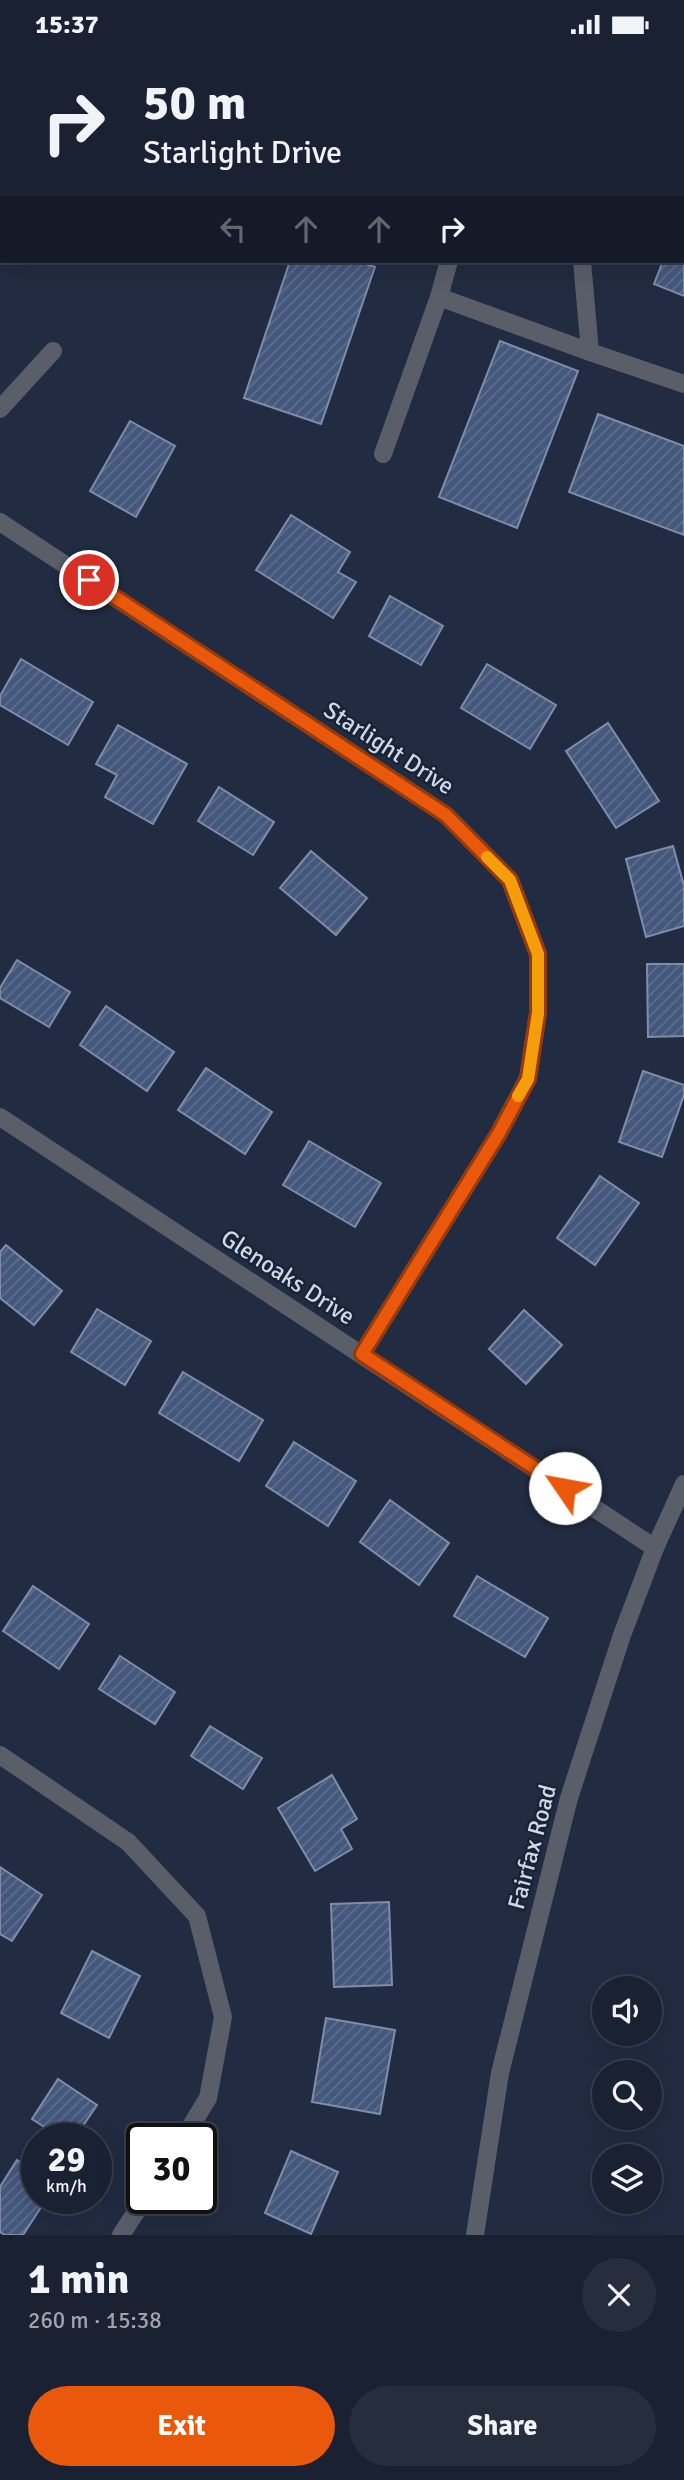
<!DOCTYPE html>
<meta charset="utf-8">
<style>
:root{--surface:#192132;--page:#262e3e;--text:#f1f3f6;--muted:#9fa3ac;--line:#373e4d;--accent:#ea580c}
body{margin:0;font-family:Signika,sans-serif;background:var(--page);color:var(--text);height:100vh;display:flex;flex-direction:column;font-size:26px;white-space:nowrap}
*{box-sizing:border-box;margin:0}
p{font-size:23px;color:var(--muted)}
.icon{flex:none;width:38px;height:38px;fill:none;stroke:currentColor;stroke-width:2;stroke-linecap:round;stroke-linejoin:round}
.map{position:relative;height:2186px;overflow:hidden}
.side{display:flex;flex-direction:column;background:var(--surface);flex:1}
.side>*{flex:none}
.banner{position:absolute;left:0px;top:0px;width:684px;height:214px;box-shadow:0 7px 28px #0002,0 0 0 2px var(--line);background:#192132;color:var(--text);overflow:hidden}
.tools{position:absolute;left:592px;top:1927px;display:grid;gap:14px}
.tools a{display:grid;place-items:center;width:70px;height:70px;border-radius:50%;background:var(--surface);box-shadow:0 7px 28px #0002,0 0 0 2px var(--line);font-size:35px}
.speed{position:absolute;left:21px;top:2074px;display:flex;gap:14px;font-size:35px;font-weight:700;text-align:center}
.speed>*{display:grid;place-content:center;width:91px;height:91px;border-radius:50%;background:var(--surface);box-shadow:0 7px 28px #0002,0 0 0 2px var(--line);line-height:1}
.speed small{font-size:18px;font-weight:400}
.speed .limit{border:4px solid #111;border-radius:10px;background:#fff;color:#111}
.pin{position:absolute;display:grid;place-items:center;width:60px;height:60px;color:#fff;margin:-30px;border:4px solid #fff;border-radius:50%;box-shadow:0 2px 7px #0007}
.me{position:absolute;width:77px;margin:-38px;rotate:303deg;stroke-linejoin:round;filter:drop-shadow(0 0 5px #0008)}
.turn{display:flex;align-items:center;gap:24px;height:147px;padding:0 28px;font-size:32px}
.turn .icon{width:91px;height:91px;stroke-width:2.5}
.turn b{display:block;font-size:49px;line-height:60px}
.lanes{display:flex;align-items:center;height:66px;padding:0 28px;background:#0003;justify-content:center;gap:35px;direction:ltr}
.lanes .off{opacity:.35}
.round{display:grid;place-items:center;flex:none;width:74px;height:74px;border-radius:37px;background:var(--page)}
.summary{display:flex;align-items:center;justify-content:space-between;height:119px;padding:0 28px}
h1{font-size:42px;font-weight:700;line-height:52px}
.cta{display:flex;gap:14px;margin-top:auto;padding:14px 28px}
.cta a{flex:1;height:80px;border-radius:42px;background:var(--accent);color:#fff;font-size:28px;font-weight:700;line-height:80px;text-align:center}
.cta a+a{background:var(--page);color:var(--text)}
.status{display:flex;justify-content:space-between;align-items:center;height:49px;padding:0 35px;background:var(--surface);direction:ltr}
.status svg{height:19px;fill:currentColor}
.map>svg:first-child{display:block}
</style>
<div class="status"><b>15:37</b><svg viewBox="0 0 49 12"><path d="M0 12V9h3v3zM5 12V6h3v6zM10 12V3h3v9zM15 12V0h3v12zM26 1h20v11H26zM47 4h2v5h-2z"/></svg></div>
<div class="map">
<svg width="684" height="2186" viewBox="0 0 684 2186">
<defs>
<pattern id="building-hatch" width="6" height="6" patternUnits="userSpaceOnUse" patternTransform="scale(1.75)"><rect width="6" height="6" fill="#44587d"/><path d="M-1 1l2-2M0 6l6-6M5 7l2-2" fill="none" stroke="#5e6f8f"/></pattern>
</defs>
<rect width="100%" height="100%" fill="#212c42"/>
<g fill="url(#building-hatch)" stroke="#7f8da6" stroke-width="2">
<polygon points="0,0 39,0 2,2 0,26"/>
<polygon points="639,0 684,0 684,134 682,2"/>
<polygon points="684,161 684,247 654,235 663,212 682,212"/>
<polygon points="290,212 356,212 375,218 321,375 244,349"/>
<polygon points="500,292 578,322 517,479 439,448"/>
<polygon points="598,365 684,397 684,486 569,443"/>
<polygon points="130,372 175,397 136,468 90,442"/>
<polygon points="291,466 350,503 338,523 356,533 333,569 256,521"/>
<polygon points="390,547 443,577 421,616 369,587"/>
<polygon points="21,610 93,653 68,696 0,656 0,647"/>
<polygon points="487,615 556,656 530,700 461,659"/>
<polygon points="608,674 659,752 616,779 566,702"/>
<polygon points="118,676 187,715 153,775 105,748 117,726 96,715"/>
<polygon points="219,738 274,773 253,806 198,772"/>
<polygon points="673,797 684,837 684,877 646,888 626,810"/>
<polygon points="311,802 367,849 336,886 280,839"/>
<polygon points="17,911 70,943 49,978 0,949 0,939"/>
<polygon points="647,915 684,915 684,987 648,988"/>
<polygon points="106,957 174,1003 147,1042 80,996"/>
<polygon points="206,1019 272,1063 245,1105 178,1061"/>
<polygon points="643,1022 684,1036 684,1046 662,1108 619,1093"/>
<polygon points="309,1092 381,1134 355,1178 283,1136"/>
<polygon points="600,1127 639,1154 595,1216 557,1189"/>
<polygon points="6,1196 62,1242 34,1276 0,1249 0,1203"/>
<polygon points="97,1260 151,1292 125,1336 71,1303"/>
<polygon points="524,1261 562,1296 526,1335 489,1300"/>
<polygon points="183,1323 263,1371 239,1412 159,1364"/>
<polygon points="294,1393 356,1432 328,1477 266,1437"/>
<polygon points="390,1451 449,1494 419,1536 360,1493"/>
<polygon points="477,1527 548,1569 525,1608 454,1567"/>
<polygon points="33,1537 89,1575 59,1620 3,1582"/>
<polygon points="120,1607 175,1643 155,1675 99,1640"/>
<polygon points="210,1677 262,1709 243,1740 191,1707"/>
<polygon points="332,1726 357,1770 341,1780 352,1800 315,1822 278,1759"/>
<polygon points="0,1818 42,1846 12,1892 0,1885"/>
<polygon points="389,1853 392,1936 334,1938 331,1855"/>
<polygon points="92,1902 140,1927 109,1989 61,1964"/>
<polygon points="326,1969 395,1981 380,2065 312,2053"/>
<polygon points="58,2030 97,2056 74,2090 63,2090 32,2070"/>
<polygon points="291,2102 338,2123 311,2185 265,2164"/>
<polygon points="17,2111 37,2124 37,2149 47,2149 23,2186 5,2186 0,2183 0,2138"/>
</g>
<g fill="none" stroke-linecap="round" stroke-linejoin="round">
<g stroke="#595e69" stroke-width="18">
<polyline points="506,0 510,2"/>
<polyline points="177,2 179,0"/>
<polyline points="582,212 590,303 684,335"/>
<polyline points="439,248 590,303"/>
<polyline points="0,360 53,302"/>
<polyline points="383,405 439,248 449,212"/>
<polyline points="0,473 446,766 510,831 538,905 538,964 528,1029 499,1084 362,1305"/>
<polyline points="0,1068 655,1499"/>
<polyline points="0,1706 128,1793 197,1867 223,1968 208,2049 183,2090"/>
<polyline points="121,2186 145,2149"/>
<polyline points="475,2186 500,2024 569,1749 622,1586 655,1499 684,1435"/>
</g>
</g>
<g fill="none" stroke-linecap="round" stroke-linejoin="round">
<defs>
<polyline id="route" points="89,531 446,766 510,831 538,905 538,964 528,1030 499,1084 362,1305 565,1439"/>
</defs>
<use href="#route" stroke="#983908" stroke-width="18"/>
<use href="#route" stroke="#ea580c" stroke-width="12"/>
<polyline stroke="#f59e0b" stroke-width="12" points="487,808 510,831 538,905 538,964 528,1030 518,1047"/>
</g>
<g text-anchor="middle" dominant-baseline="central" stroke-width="5" stroke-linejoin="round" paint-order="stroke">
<g font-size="24" fill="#d0d8e6" stroke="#182337">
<text transform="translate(389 699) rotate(33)">Starlight Drive</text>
<text transform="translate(288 1228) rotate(33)">Glenoaks Drive</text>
<text transform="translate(532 1798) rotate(-75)">Fairfax Road</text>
</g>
</g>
</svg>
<div class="tools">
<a><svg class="icon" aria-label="sound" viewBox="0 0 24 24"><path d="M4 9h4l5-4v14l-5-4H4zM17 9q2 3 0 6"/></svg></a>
<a><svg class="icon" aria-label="search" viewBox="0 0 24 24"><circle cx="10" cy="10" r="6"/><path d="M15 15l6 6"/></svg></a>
<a><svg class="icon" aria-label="layers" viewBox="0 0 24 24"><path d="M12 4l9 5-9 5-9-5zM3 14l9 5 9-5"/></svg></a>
</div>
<div class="speed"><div>29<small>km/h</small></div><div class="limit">30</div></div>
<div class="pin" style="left:89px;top:531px;background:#d93025"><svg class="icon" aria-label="arrive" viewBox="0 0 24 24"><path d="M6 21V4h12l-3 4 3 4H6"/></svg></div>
<svg class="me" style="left:565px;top:1439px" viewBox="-20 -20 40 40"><circle r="19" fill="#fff"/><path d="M0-13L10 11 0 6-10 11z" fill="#ea580c"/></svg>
<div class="banner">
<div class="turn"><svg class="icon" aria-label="right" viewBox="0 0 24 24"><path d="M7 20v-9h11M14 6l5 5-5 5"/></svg><div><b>50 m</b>Starlight Drive</div></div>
<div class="lanes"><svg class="icon off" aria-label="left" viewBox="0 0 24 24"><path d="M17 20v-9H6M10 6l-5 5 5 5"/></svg><svg class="icon off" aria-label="ahead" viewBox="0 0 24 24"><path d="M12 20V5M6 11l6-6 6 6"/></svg><svg class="icon off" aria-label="ahead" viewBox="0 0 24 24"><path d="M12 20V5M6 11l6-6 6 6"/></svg><svg class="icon" aria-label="right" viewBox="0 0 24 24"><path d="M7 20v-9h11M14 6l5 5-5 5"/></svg></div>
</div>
</div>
<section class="side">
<div class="summary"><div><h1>1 min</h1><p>260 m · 15:38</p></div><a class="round"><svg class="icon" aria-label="close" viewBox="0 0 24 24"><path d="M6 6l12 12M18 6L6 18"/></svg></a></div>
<div class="cta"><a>Exit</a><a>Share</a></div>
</section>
